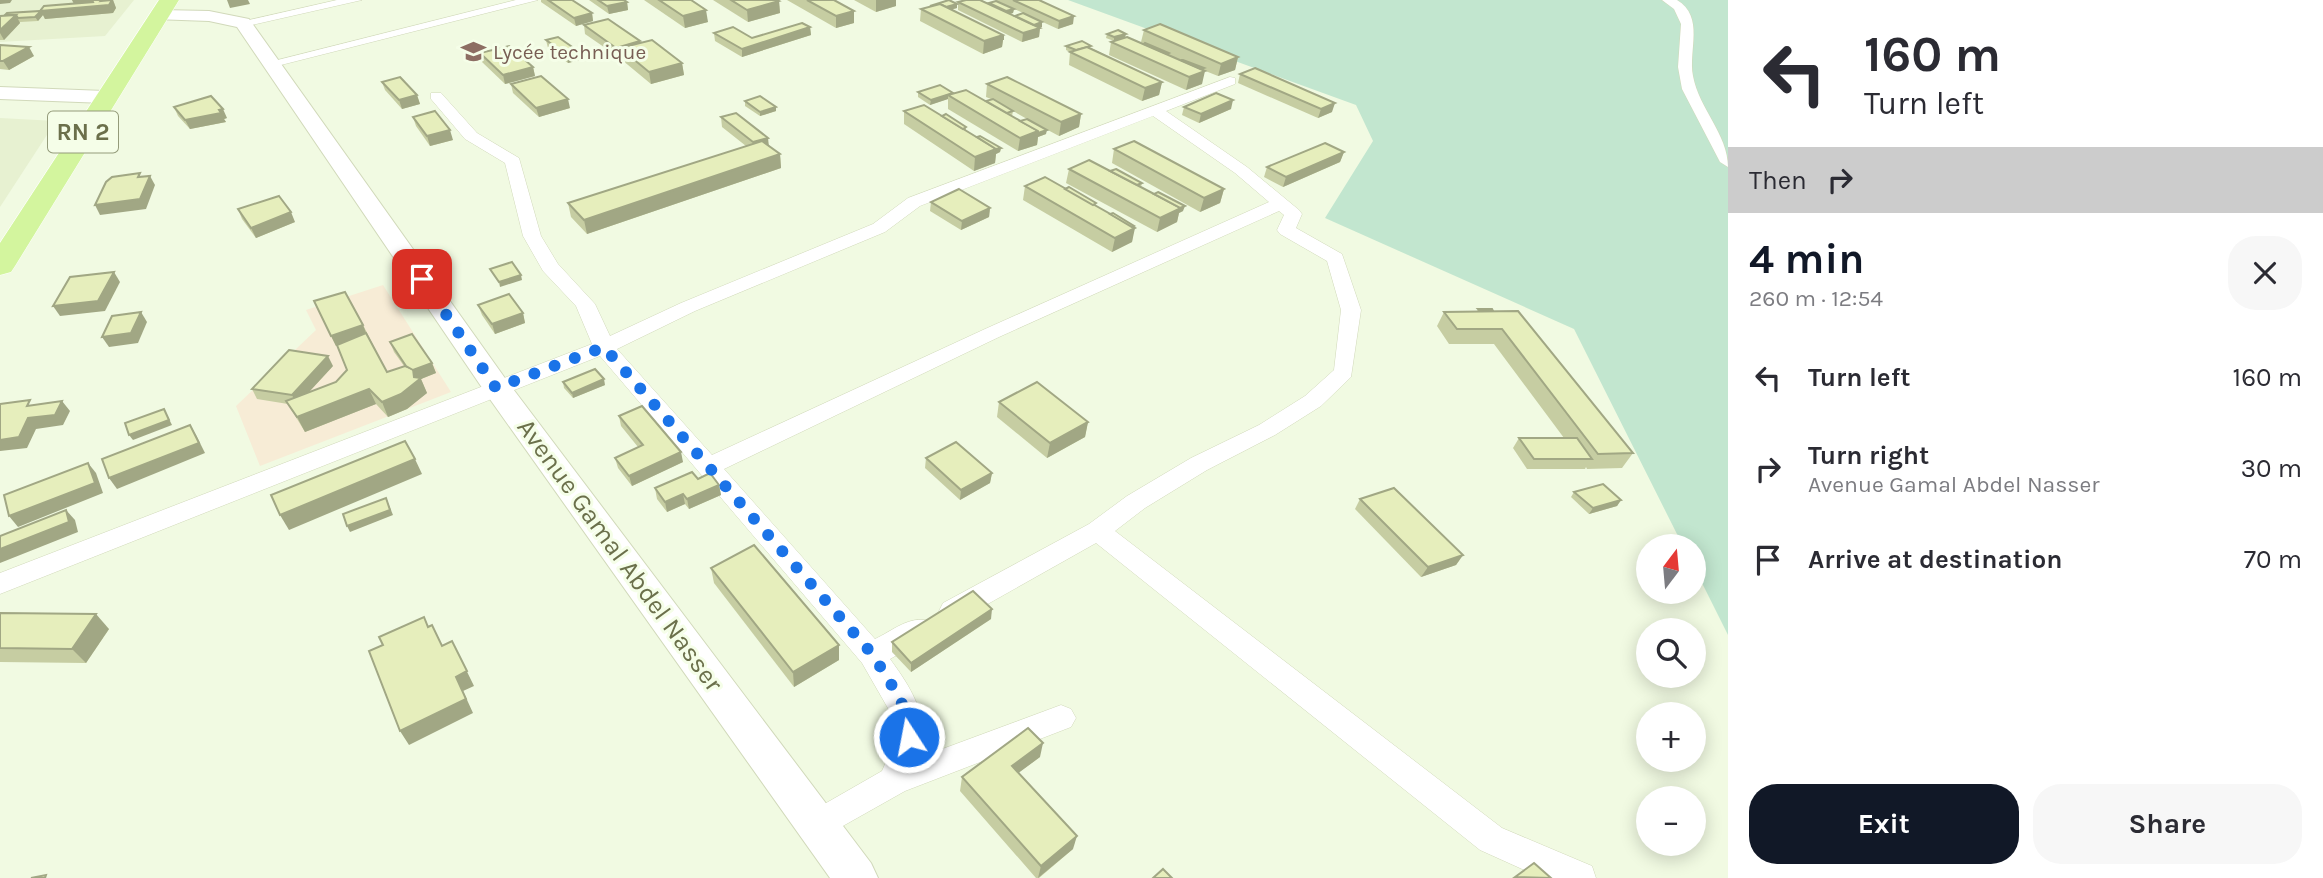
<!DOCTYPE html>
<meta charset="utf-8">
<style>
:root{--surface:#fff;--page:#f7f7f7;--text:#2b2b33;--muted:#7c7c81;--accent:#111827}
body{margin:0;font-family:Karla,sans-serif;background:var(--page);color:var(--text);height:100vh;display:flex;flex-direction:column;font-size:26px;white-space:nowrap}
*{box-sizing:border-box;margin:0}
p{font-size:23px;color:var(--muted)}
.icon{flex:none;width:38px;height:38px;fill:none;stroke:currentColor;stroke-width:2;stroke-linecap:round;stroke-linejoin:round}
.map{position:relative;flex:1;overflow:hidden}
.panel{display:flex;flex-direction:column;background:var(--surface);width:595px}
.panel>*{flex:none}
.banner{background:#fff;color:var(--text);overflow:hidden}
.needle{width:46px;rotate:16deg}
.fabs{position:absolute;left:1636px;top:534px;display:grid;gap:14px}
.fabs a{display:grid;place-items:center;width:70px;height:70px;border-radius:50%;background:var(--surface);box-shadow:0 4px 18px #0003;font-size:35px}
.pin{position:absolute;display:grid;place-items:center;width:60px;height:60px;color:#fff;margin:-30px;border-radius:14px;box-shadow:0 4px 10px #0006}
.me{position:absolute;width:77px;margin:-38px;rotate:349deg;stroke-linejoin:round;filter:drop-shadow(0 0 5px #0008)}
.turn{display:flex;align-items:center;gap:24px;height:147px;padding:0 21px;font-size:32px}
.turn .icon{width:91px;height:91px;stroke-width:2.5}
.turn b{display:block;font-size:49px;line-height:60px}
.then{display:flex;align-items:center;height:66px;padding:0 21px;background:#0003;gap:14px;font-size:26px}
.round{display:grid;place-items:center;flex:none;width:74px;height:74px;border-radius:28px;background:var(--page)}
.headline{display:flex;align-items:center;justify-content:space-between;height:119px;padding:0 21px}
h1{font-size:42px;font-weight:700;line-height:52px;color:var(--accent)}
.cta{display:flex;gap:14px;margin-top:auto;padding:14px 21px}
.cta a{flex:1;height:80px;border-radius:28px;background:var(--accent);color:#fff;font-size:28px;font-weight:700;line-height:80px;text-align:center}
.cta a+a{background:var(--page);color:var(--text)}
ul{padding:0;list-style:none}
li{display:flex;align-items:center;gap:21px;height:91px;padding:0 21px}
li div{flex:1}
li b{display:block;font-size:26px}
li em{font-style:normal}
main{display:flex;flex:1;min-height:0}
.map>svg:first-child{display:block}
</style>
<main>
<div class="map">
<svg width="1728" height="878" viewBox="0 0 1728 878">
<rect width="100%" height="100%" fill="#f1fae2"/>
<g fill="#e7f1d1">
<polygon points="0,0 134,0 105,36 0,42"/>
<polygon points="0,118 56,121 0,207"/>
</g>
<polygon fill="#f7ecd6" points="383,285 451,392 260,466 236,406 316,330 306,310"/>
<polygon fill="#c2e6cf" points="1068,0 1728,0 1728,635 1694,567 1694,546 1683,546 1574,329 1325,218 1373,141 1356,105"/>
<g fill="none" stroke-linecap="round" stroke-linejoin="round">
<defs>
<g id="minor">
<polygon points="337,0 362,0 243,27 236,23"/>
<polygon points="516,0 538,0 273,67 266,63"/>
<path d="M1662 0H1677C1705 17 1688 50 1693 76 1699 109 1728 134 1728 167L1720 162 1682 89 1678 67 1681 24 1674 9Z"/>
<path d="M1230 77 1235 78V84L1166 111 1247 167 1299 210 1302 214 1296 228 1342 254 1361 310 1351 377 1321 406 1275 435 1207 470 1145 508 1115 531 1502 828 1592 866 1596 878H1542L1480 850 1096 543 961 619 952 622 943 619 939 611 943 603 1089 524 1127 496 1191 458 1259 425 1305 396 1334 370 1341 310 1327 261 1280 234 1277 230 1284 215 1279 211 999 337 724 469 875 639C892 631 910 615 929 621L933 629 929 637 890 659C912 689 932 720 918 758L1061 705 1071 709 1076 718 1071 727 905 791 818 840 807 836 802 825 807 814 882 771 891 750 895 728 893 717 862 663 600 356 0 594V573L592 344 576 306 543 271 523 236 505 163 465 139 431 99V93H441L477 133 519 158 541 236 558 264 595 304 610 336 681 303 873 224 908 198ZM1153 116 1235 173 1269 202 985 329 712 455 617 349 695 311 885 232 920 206Z"/>
</g>
<g id="tertiary">
<polygon points="160,10 209,11 249,19 507,381 871,863 878,878 830,878 487,395 237,27 209,21 154,19 152,15 154,11"/>
<polygon points="0,87 105,91 115,97 105,103 0,99"/>
</g>
<polygon id="primary" points="159,0 179,0 15,266 11,272 0,275 0,243"/>
</defs>
<use href="#minor" stroke="#d1d9ba" stroke-width="1"/>
<use href="#tertiary" stroke="#d1d9ba" stroke-width="2"/>
<use href="#primary" stroke="#fff" stroke-width="1"/>
<use href="#minor" fill="#fff" fill-rule="evenodd"/>
<use href="#tertiary" fill="#fff" fill-rule="evenodd"/>
<use href="#primary" fill="#d3f59e" fill-rule="evenodd"/>
</g>
<g fill="#c6cda2" fill-rule="evenodd">
<polygon points="72,0 113,0 116,8 113,13 45,19 43,15 38,21 20,22 20,23 4,40 0,40 0,16 40,11 74,3"/>
<polygon points="541,0 572,0 592,13 593,21 576,26 541,2"/>
<polygon points="589,0 624,0 627,2 628,10 609,14"/>
<polygon points="644,0 691,0 708,22 685,28"/>
<polygon points="713,0 777,0 779,1 780,13 748,22"/>
<polygon points="787,0 834,0 854,23 836,28"/>
<polygon points="854,0 896,0 896,6 876,12"/>
<polygon points="963,0 982,0 980,0 989,4 989,3 1014,9 1013,13 1010,14 1015,16 1042,22 1042,27 1038,28 1040,28 1039,37 1022,42 958,10 958,2 964,1"/>
<polygon points="995,0 1039,0 1073,24 1058,29"/>
<polygon points="957,8 951,10 1004,40 1003,40 1002,47 983,54 920,21 921,9"/>
<polygon points="584,25 640,41 640,43 682,63 684,75 651,84 622,60 621,55 617,56 585,34"/>
<polygon points="810,27 811,35 742,57 715,41 714,33 752,38"/>
<polygon points="1144,30 1238,57 1235,70 1218,76 1203,70 1202,84 1186,90 1109,55 1111,42 1114,41 1106,38 1107,34 1125,37 1144,44 1145,44 1141,42"/>
<polygon points="546,40 578,51 580,60 568,63 548,48"/>
<polygon points="0,45 34,56 9,70 0,69"/>
<polygon points="1066,46 1091,48 1162,82 1159,95 1142,101 1069,65 1070,52 1066,50"/>
<polygon points="480,53 533,67 535,76 505,84 482,62"/>
<polygon points="1240,74 1332,112 1318,118 1238,83"/>
<polygon points="382,82 417,95 420,104 402,109 385,90"/>
<polygon points="511,84 570,108 539,117 513,93"/>
<path d="M987 84 1081 114 1079 127 1059 136 1031 121 1046 134 1038 137 1037 145 1018 151 948 109V99L930 105 918 97V92L953 94 986 101 991 99 986 97ZM1013 111 1027 119 1020 121 1012 116Z"/>
<polygon points="745,101 776,107 776,111 760,116 745,106"/>
<polygon points="174,107 227,118 224,119 226,122 190,129 178,116"/>
<polygon points="1184,107 1231,109 1199,123 1182,115"/>
<polygon points="904,111 942,116 966,127 966,131 977,137 1001,148 1000,152 996,154 995,163 974,171 904,124"/>
<polygon points="413,117 453,140 430,146 416,126"/>
<polygon points="721,117 768,145 780,154 781,168 587,234 571,217 568,203 746,146 722,127"/>
<polygon points="1114,149 1224,189 1220,203 1200,212 1112,163"/>
<polygon points="1344,152 1340,162 1283,187 1264,177 1267,167"/>
<polygon points="1069,169 1110,171 1142,183 1141,187 1183,211 1179,213 1177,222 1157,232 1066,183"/>
<polygon points="1025,186 1065,189 1096,203 1095,206 1134,226 1132,242 1112,252 1023,200"/>
<polygon points="931,202 990,208 989,217 961,230 930,211"/>
<polygon points="238,209 295,222 256,238 242,219"/>
<polygon points="314,301 363,325 387,372 404,366 394,352 390,342 432,363 436,373 421,379 427,393 407,409 388,417 376,404 305,432 288,404 257,399 252,389 333,366 309,392 336,382 347,370 337,346 336,346"/>
<polygon points="478,305 523,313 525,323 495,334 482,315"/>
<polygon points="1478,309 1492,309 1633,453 1622,468 1587,469 1586,467 1585,469 1527,469 1513,448 1519,438 1564,438 1494,344 1449,344 1437,326 1444,312 1477,311"/>
<polygon points="563,382 605,385 573,398 564,388"/>
<polygon points="999,402 1088,422 1085,437 1047,458 997,417"/>
<polygon points="619,416 683,462 632,486 618,468 615,458 638,447 621,426"/>
<polygon points="926,458 992,473 990,483 960,500 925,468"/>
<polygon points="698,479 719,485 721,495 689,509 685,504 667,512 657,499 655,488"/>
<polygon points="1574,492 1621,500 1617,506 1589,514 1571,497"/>
<polygon points="1360,499 1463,555 1456,565 1421,577 1355,509"/>
<polygon points="711,568 839,645 839,660 794,687 714,583"/>
<polygon points="0,613 109,629 86,663 0,662"/>
<polygon points="991,619 911,672 892,652 892,642"/>
<polygon points="1040,757 1018,773 1073,849 1039,878 1036,878 960,791 962,777"/>
</g>
<g fill="#a1a784">
<polygon points="0,0 12,0 10,3 0,4"/>
<polygon points="72,0 113,0 116,8 113,13 45,19 43,15 38,21 35,17 41,11 76,8"/>
<polygon points="227,0 248,0 250,4 230,8"/>
<polygon points="876,0 896,0 896,6 876,12"/>
<polygon points="779,1 780,13 748,22 747,10"/>
<polygon points="627,2 628,10 609,14 607,6"/>
<polygon points="957,4 957,8 938,13 938,9"/>
<polygon points="1014,9 1013,13 1006,15 1006,11"/>
<polygon points="706,10 708,22 685,28 683,16"/>
<polygon points="854,11 854,23 836,28 836,16"/>
<polygon points="592,13 593,21 576,26 574,18"/>
<polygon points="16,15 20,23 4,40 0,33 0,30"/>
<polygon points="1074,16 1073,24 1058,29 1059,21"/>
<polygon points="1042,22 1042,27 1034,29 1034,25"/>
<polygon points="810,27 811,35 742,57 742,49"/>
<polygon points="1040,28 1039,37 1022,42 1023,33"/>
<polygon points="1126,34 1125,38 1114,41 1114,37"/>
<polygon points="1003,35 1004,36 1004,40 1003,40 1002,47 983,54 984,41"/>
<polygon points="640,41 641,49 620,48 621,55 617,56 616,48"/>
<polygon points="29,47 34,56 9,70 3,61"/>
<polygon points="578,51 580,60 568,63 566,54"/>
<polygon points="1238,57 1235,70 1218,76 1221,64"/>
<polygon points="682,63 684,75 651,84 649,72"/>
<polygon points="533,67 535,76 505,84 503,75"/>
<polygon points="1204,68 1203,72 1205,71 1202,84 1186,90 1189,77"/>
<polygon points="1162,82 1159,95 1142,101 1145,88"/>
<polygon points="953,93 948,95 948,99 930,105 931,100"/>
<polygon points="417,95 420,104 402,109 399,100"/>
<polygon points="568,99 570,108 539,117 536,108"/>
<polygon points="1233,100 1231,109 1199,123 1201,114"/>
<polygon points="1335,103 1332,112 1318,118 1321,109"/>
<polygon points="776,107 776,111 760,116 760,112"/>
<polygon points="223,109 227,118 224,119 226,122 190,129 185,120"/>
<polygon points="1081,114 1079,127 1059,136 1061,122"/>
<polygon points="450,130 453,140 430,146 427,136"/>
<polygon points="1047,130 1046,134 1038,137 1037,145 1018,151 1020,138 1038,131"/>
<polygon points="768,138 769,147 753,152 753,142"/>
<polygon points="1001,148 1000,152 996,154 995,163 974,171 975,157"/>
<polygon points="1344,152 1340,162 1283,187 1286,177"/>
<polygon points="780,154 781,168 587,234 584,220"/>
<polygon points="150,176 155,185 146,209 100,215 95,205"/>
<polygon points="1224,189 1220,203 1200,212 1204,198"/>
<polygon points="1185,206 1183,211 1179,213 1177,222 1157,232 1160,218"/>
<polygon points="990,208 989,217 961,230 962,221"/>
<polygon points="291,212 295,222 256,238 251,228"/>
<polygon points="1134,226 1133,229 1135,228 1132,242 1112,252 1115,238"/>
<polygon points="114,272 120,282 105,311 60,316 53,306"/>
<polygon points="521,275 522,280 500,287 499,282"/>
<polygon points="141,312 147,322 138,343 109,347 102,337"/>
<polygon points="523,313 525,323 495,334 492,324"/>
<polygon points="363,325 367,335 336,346 331,336"/>
<polygon points="328,356 333,366 297,405 292,395"/>
<polygon points="432,363 436,373 421,379 427,393 407,409 388,417 382,402 410,371"/>
<polygon points="604,379 605,385 573,398 572,393"/>
<polygon points="369,389 376,404 305,432 297,417"/>
<polygon points="62,401 70,411 63,425 36,429 27,448 0,451 0,440 28,418"/>
<polygon points="164,409 172,425 133,440 129,435"/>
<polygon points="1088,422 1085,437 1047,458 1050,443"/>
<polygon points="190,425 196,435 205,453 117,489 109,478"/>
<polygon points="681,452 683,462 632,486 629,476"/>
<polygon points="415,459 422,474 289,530 280,515"/>
<polygon points="88,463 96,473 103,493 18,527 9,516"/>
<polygon points="992,473 990,483 960,500 961,490"/>
<polygon points="719,485 721,495 689,509 687,499"/>
<polygon points="683,494 685,504 667,512 665,502"/>
<polygon points="386,498 393,515 350,532 347,526"/>
<polygon points="1621,500 1617,506 1589,514 1593,508"/>
<polygon points="66,510 75,520 78,532 0,563 0,549"/>
<polygon points="1463,555 1456,565 1421,577 1428,567"/>
<polygon points="992,609 991,619 911,672 911,663"/>
<polygon points="96,614 109,629 86,663 72,649"/>
<polygon points="452,641 474,686 463,691 473,713 409,745 400,731 456,677"/>
<polygon points="839,645 839,660 794,687 793,672"/>
<polygon points="1043,743 1040,757 1009,780 1012,766"/>
<polygon points="1077,836 1073,849 1038,878 1041,866"/>
</g>
<g fill="#e6eebc" stroke="#a1a784" stroke-width="2">
<polygon points="92,0 102,0 101,1 112,0 109,5 40,11 44,6 93,2"/>
<polygon points="548,0 572,0 592,13 574,18"/>
<polygon points="598,0 624,0 627,2 607,6"/>
<polygon points="659,0 691,0 706,10 683,16"/>
<polygon points="731,0 777,0 779,1 747,10"/>
<polygon points="807,0 834,0 854,11 836,16"/>
<polygon points="949,0 957,4 946,7 940,4 931,6 930,6"/>
<polygon points="966,0 980,0 1040,28 1023,33 958,2"/>
<polygon points="1013,0 1039,0 1074,16 1059,21"/>
<polygon points="996,1 1014,9 1006,11 989,3"/>
<polygon points="940,4 1003,35 984,41 921,9"/>
<polygon points="41,11 35,17 18,18 16,15 5,15 7,13"/>
<polygon points="1023,13 1042,22 1034,25 1015,16"/>
<polygon points="16,15 0,30 0,16"/>
<polygon points="608,19 640,41 616,48 584,25"/>
<polygon points="802,23 810,27 742,49 714,33 733,27 752,38"/>
<polygon points="1160,24 1238,57 1221,64 1144,30"/>
<polygon points="1118,30 1126,34 1114,37 1107,34"/>
<polygon points="558,37 578,51 566,54 546,40"/>
<polygon points="1127,37 1205,71 1189,77 1111,42"/>
<polygon points="652,40 682,63 649,72 620,48"/>
<polygon points="1082,41 1091,46 1076,50 1066,46"/>
<polygon points="1145,43 1169,53 1167,54 1144,44"/>
<polygon points="0,45 29,47 3,61 0,61"/>
<polygon points="509,46 533,67 503,75 480,53"/>
<polygon points="1087,47 1162,82 1145,88 1070,52"/>
<polygon points="1181,60 1183,60 1204,68 1201,69"/>
<polygon points="1255,68 1335,103 1321,109 1240,74"/>
<polygon points="541,76 568,99 536,108 511,84"/>
<polygon points="400,77 417,95 399,100 382,82"/>
<polygon points="1007,77 1081,114 1061,122 987,84"/>
<polygon points="940,85 953,93 931,100 918,92"/>
<polygon points="966,90 1038,131 1020,138 948,95"/>
<polygon points="1216,93 1233,100 1201,114 1184,107"/>
<polygon points="211,96 223,109 219,110 221,113 185,120 174,107"/>
<polygon points="760,96 776,107 760,112 745,101"/>
<polygon points="993,99 1013,111 1007,113 986,101"/>
<polygon points="924,105 996,149 975,157 904,111"/>
<polygon points="435,111 450,130 427,136 413,117"/>
<polygon points="736,113 768,138 753,142 721,117"/>
<polygon points="946,114 966,127 963,129 942,116"/>
<polygon points="1027,119 1047,130 1038,133 1038,131 1020,121"/>
<polygon points="980,136 1001,148 996,149 977,137"/>
<polygon points="762,141 780,154 584,220 568,203"/>
<polygon points="1134,141 1224,189 1204,198 1114,149"/>
<polygon points="1325,143 1344,152 1286,177 1267,167"/>
<polygon points="1089,160 1181,208 1160,218 1069,169"/>
<polygon points="1116,169 1142,183 1137,185 1110,171"/>
<polygon points="140,173 138,177 150,176 140,199 95,205 106,182 112,177"/>
<polygon points="1045,177 1135,228 1115,238 1025,186"/>
<polygon points="1069,187 1096,203 1093,205 1065,189"/>
<polygon points="959,189 990,208 962,221 931,202"/>
<polygon points="1158,192 1185,206 1180,208 1154,194"/>
<polygon points="279,196 291,212 251,228 238,209"/>
<polygon points="1113,213 1134,226 1132,227 1110,214"/>
<polygon points="512,262 521,275 499,282 490,269"/>
<polygon points="114,272 98,301 53,306 70,277"/>
<polygon points="345,292 363,325 331,336 314,301"/>
<polygon points="509,294 523,313 492,324 478,305"/>
<polygon points="1478,309 1492,309 1493,311 1480,311"/>
<polygon points="1518,311 1633,453 1598,454 1502,329 1457,329 1444,312"/>
<polygon points="141,312 131,333 102,337 112,316"/>
<polygon points="366,333 387,372 405,366 413,369 414,377 421,378 401,394 382,402 369,389 297,417 286,401 336,382 347,370 337,345"/>
<polygon points="412,334 432,363 413,370 406,366 390,342"/>
<polygon points="289,350 328,356 292,395 252,389"/>
<polygon points="595,369 604,379 572,393 563,382"/>
<polygon points="1037,382 1088,422 1050,443 999,402"/>
<polygon points="30,400 27,406 62,401 55,415 28,418 19,437 0,440 0,404"/>
<polygon points="642,406 681,452 629,476 615,458 643,445 619,416"/>
<polygon points="164,409 169,420 129,435 125,423"/>
<polygon points="190,425 199,443 109,478 102,459"/>
<polygon points="1519,438 1577,438 1592,459 1534,459"/>
<polygon points="405,441 415,459 280,515 271,495"/>
<polygon points="956,442 992,473 961,490 926,458"/>
<polygon points="88,463 95,483 9,516 4,495"/>
<polygon points="692,472 698,479 710,473 719,485 687,499 683,494 665,502 655,488"/>
<polygon points="1603,484 1621,500 1593,508 1574,492"/>
<polygon points="1394,488 1463,555 1428,567 1360,499"/>
<polygon points="386,498 390,510 347,526 343,514"/>
<polygon points="66,510 69,522 0,549 0,536"/>
<polygon points="754,545 839,645 793,672 711,568"/>
<polygon points="973,591 992,609 911,663 892,642"/>
<polygon points="0,613 96,614 72,649 0,648"/>
<polygon points="424,617 428,627 432,625 442,646 452,641 467,671 456,677 466,699 400,731 369,651 383,645 379,637"/>
<polygon points="1028,728 1043,743 1012,766 1077,836 1041,866 962,777"/>
<polygon points="1534,863 1551,878 1515,877"/>
<polygon points="1163,869 1172,878 1153,878"/>
<polygon points="46,875 45,878 31,878"/>
</g>
<g fill="none" stroke-linecap="round" stroke-linejoin="round">
<polyline stroke="#1a73e8" stroke-width="12" stroke-dasharray="0 21.6" points="422,279 496,388 604,347 873,655 901,700 909,737"/>
</g>
<defs>
<symbol id="school-bare" viewBox="-9 -9 18 18"><path d="M0-5L7-2L0 1L-7-2ZM-4 1L0 2.5L4 1V4Q0 6-4 4Z" fill="#8d6e63" stroke="#f5fee8" stroke-width="2.5" paint-order="stroke"/></symbol>
</defs>
<g fill-rule="evenodd">
<use href="#school-bare" x="456" y="34" width="35" height="35"/>
</g>
<g text-anchor="middle" dominant-baseline="central" stroke-width="6" stroke-linejoin="round" paint-order="stroke">
<g font-size="21" fill="#785e54" stroke="#f5fee8" text-anchor="start">
<text x="493" y="52">Lycée technique</text>
</g>
<rect fill="#f5fee8" stroke="#949b7a" stroke-width="2" x="48" y="111.5" width="70" height="41" rx="5"/>
<g font-size="24" font-weight="bold" fill="#6b704b">
<text x="83" y="132">RN 2</text>
</g>
<g font-size="26" fill="#6b704b" stroke="#f5fee8">
<text transform="translate(620 555) rotate(54)">Avenue Gamal Abdel Nasser</text>
</g>
</g>
</svg>
<div class="fabs">
<a><svg class="needle" viewBox="-14 -14 28 28"><path d="M0-13l5 13h-10z" fill="#e53935"/><path d="M0 13l5-13h-10z" fill="#7c7c81"/></svg></a>
<a><svg class="icon" aria-label="search" viewBox="0 0 24 24"><circle cx="10" cy="10" r="6"/><path d="M15 15l6 6"/></svg></a>
<a>+</a>
<a>−</a>
</div>
<div class="pin" style="left:422px;top:279px;background:#d93025"><svg class="icon" aria-label="arrive" viewBox="0 0 24 24"><path d="M6 21V4h12l-3 4 3 4H6"/></svg></div>
<svg class="me" style="left:909px;top:737px" viewBox="-20 -20 40 40"><circle r="17" fill="#1a73e8" stroke="#fff" stroke-width="3"/><path d="M0-11L8 9 0 5-8 9z" fill="#fff"/></svg>
</div>
<section class="panel">
<div class="banner">
<div class="turn"><svg class="icon" aria-label="left" viewBox="0 0 24 24"><path d="M17 20v-9H6M10 6l-5 5 5 5"/></svg><div><b>160 m</b>Turn left</div></div>
<div class="then">Then<svg class="icon" aria-label="right" viewBox="0 0 24 24"><path d="M7 20v-9h11M14 6l5 5-5 5"/></svg></div>
</div>
<div class="headline"><div><h1>4 min</h1><p>260 m · 12:54</p></div><a class="round"><svg class="icon" aria-label="close" viewBox="0 0 24 24"><path d="M6 6l12 12M18 6L6 18"/></svg></a></div>
<ul>
<li><svg class="icon" aria-label="left" viewBox="0 0 24 24"><path d="M17 20v-9H6M10 6l-5 5 5 5"/></svg><div><b>Turn left</b></div><em>160 m</em></li>
<li><svg class="icon" aria-label="right" viewBox="0 0 24 24"><path d="M7 20v-9h11M14 6l5 5-5 5"/></svg><div><b>Turn right</b><p>Avenue Gamal Abdel Nasser</p></div><em>30 m</em></li>
<li><svg class="icon" aria-label="arrive" viewBox="0 0 24 24"><path d="M6 21V4h12l-3 4 3 4H6"/></svg><div><b>Arrive at destination</b></div><em>70 m</em></li>
</ul>
<div class="cta"><a>Exit</a><a>Share</a></div>
</section>
</main>
